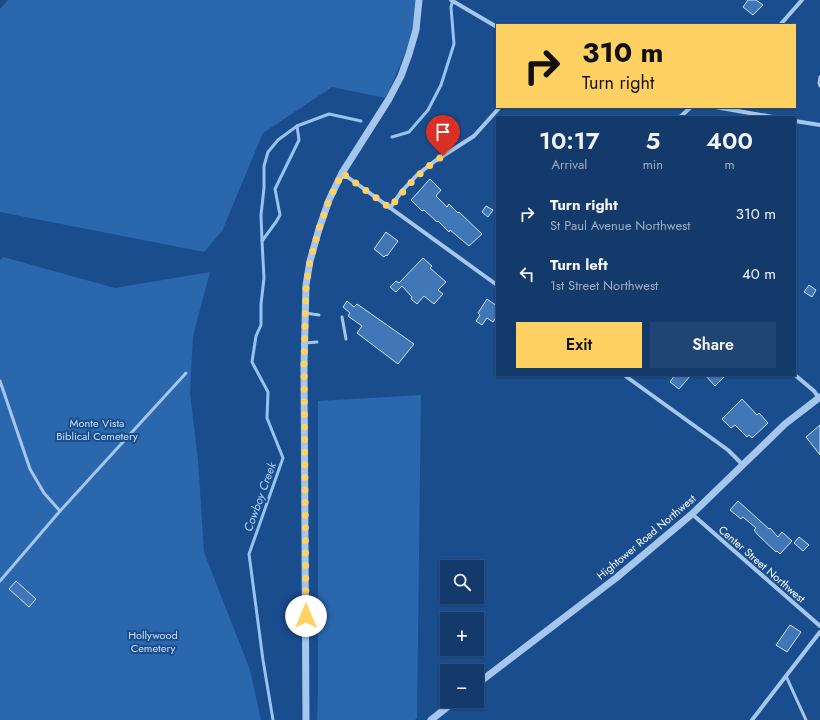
<!DOCTYPE html>
<meta charset="utf-8">
<style>
:root{--surface:#133a6a;--page:#204572;--text:#f1f3f6;--muted:#9dadc1;--line:#32547e;--accent:#ffd062}
body{margin:0;font-family:Jost,sans-serif;background:var(--page);color:var(--text);height:100vh;display:flex;flex-direction:column;font-size:15px;white-space:nowrap}
*{box-sizing:border-box;margin:0}
p{font-size:13px;color:var(--muted)}
.icon{flex:none;width:22px;height:22px;fill:none;stroke:currentColor;stroke-width:2;stroke-linecap:round;stroke-linejoin:round}
.map{position:relative;flex:1;overflow:hidden}
.side{position:absolute;left:496px;top:116px;width:300px;height:260px;display:flex;flex-direction:column;background:var(--surface);border-radius:0px;box-shadow:0 1px 3px #0004,0 0 0 1px var(--line)}
.side>*{flex:none}
.banner{position:absolute;left:496px;top:24px;width:300px;height:84px;border-radius:0px;box-shadow:0 1px 3px #0004,0 0 0 1px var(--line);background:#ffd062;color:#111;overflow:hidden}
.controls{position:absolute;left:440px;top:560px;display:grid;gap:8px}
.controls a{display:grid;place-items:center;width:44px;height:44px;border-radius:0px;background:var(--surface);box-shadow:0 1px 3px #0004,0 0 0 1px var(--line);font-size:20px}
.pin{position:absolute;display:grid;place-items:center;width:34px;height:34px;color:#fff;margin:-41px -17px;border-radius:50% 50% 50% 0;rotate:-45deg;box-shadow:0 0 4px #0007}
.pin .icon{rotate:45deg}
.me{position:absolute;width:44px;margin:-22px;rotate:0deg;stroke-linejoin:round;filter:drop-shadow(0 0 3px #0008)}
.turn{display:flex;align-items:center;gap:14px;height:84px;padding:0 20px;font-size:18px}
.turn .icon{width:52px;height:52px;stroke-width:2.5}
.turn b{display:block;font-size:28px;line-height:34px}
.eta{display:flex;justify-content:space-evenly;align-items:center;height:68px;text-align:center}
.eta b{font-size:24px;font-weight:600;line-height:28px}
.primary-button{display:flex;gap:8px;margin-top:auto;padding:8px 20px}
.primary-button a{flex:1;height:46px;border-radius:0px;background:var(--accent);color:#111;font-size:16px;font-weight:600;line-height:46px;text-align:center}
.primary-button a+a{background:var(--page);color:var(--text)}
ul{padding:0;list-style:none}
li{display:flex;align-items:center;gap:12px;height:60px;padding:0 20px}
li div{flex:1}
li b{display:block;font-size:15px}
li em{font-style:normal}
.map>svg:first-child{display:block}
</style>
<div class="map">
<svg width="820" height="720" viewBox="0 0 820 720">
<rect width="100%" height="100%" fill="#194d8e"/>
<g fill="#2b67ac">
<polygon points="8,0 418,0 412,36 386,98 332,87 263,133 222,231 204,252 0,212 0,9"/>
<polygon points="3,257 115,288 210,272 193,336 190,393 198,460 204,552 250,670 261,720 0,720 0,260"/>
<polygon points="421,395 417,718 415,720 317,720 318,692 318,401"/>
</g>
<g fill="none" stroke-linecap="round" stroke-linejoin="round">
<g stroke="#98c2f1" stroke-width="3">
<polyline points="392,137 409,132 428,110 441,85 454,44 451,7 453,0"/>
<polyline points="262,241 261,215 264,188 264,166 268,152 278,140 297,126"/>
<polyline points="273,720 263,660 249,554 283,458 267,418 268,392 252,362 256,336 261,325 261,304 264,278 262,241 276,222 280,215 275,189 299,140 297,126 329,114 361,121"/>
</g>
</g>
<g fill="#4177b6" stroke="#cbe1fa">
<polygon points="748,0 756,0 763,5 753,15 743,7"/>
<polygon points="430,179 441,190 436,196 447,207 449,204 458,213 459,212 482,234 469,246 450,230 449,232 438,221 437,222 424,210 422,211 411,200"/>
<polygon points="486,206 493,210 488,217 482,212"/>
<polygon points="386,232 398,241 387,256 386,255 384,257 374,249"/>
<polygon points="423,258 432,266 430,268 446,282 438,290 443,294 434,304 424,296 417,304 411,299 412,297 402,286 396,292 390,287 396,281 399,283"/>
<polygon points="809,285 816,290 812,297 804,292"/>
<polygon points="487,299 497,306 497,316 493,322 487,318 482,325 476,321 480,315 478,313"/>
<polygon points="347,301 354,307 357,304 414,344 398,364 357,333 362,326 348,316 350,313 343,307"/>
<polygon points="675,375 691,375 679,389 670,382"/>
<polygon points="705,375 726,375 715,386"/>
<polygon points="742,399 757,415 759,413 768,423 752,438 749,435 747,437 735,425 731,428 722,419"/>
<polygon points="820,425 820,455 806,437"/>
<polygon points="738,501 769,529 770,528 778,537 782,532 792,541 780,554 777,551 776,552 758,535 754,530 756,528 743,517 741,519 730,510"/>
<polygon points="799,537 809,545 803,551 794,543"/>
<polygon points="16,581 36,599 29,607 9,589"/>
<polygon points="790,625 801,632 787,652 776,645"/>
</g>
<g fill="none" stroke-linecap="round" stroke-linejoin="round">
<g stroke="#a5c7ee" stroke-width="3">
<polyline points="820,77 819,83 820,86"/>
<polyline points="305,313 319,315"/>
<polyline points="342,317 346,339"/>
<polyline points="305,343 317,342"/>
<polyline points="0,381 30,469 44,493 60,511"/>
<polyline points="0,581 60,511 186,373"/>
<polyline points="786,676 806,720"/>
</g>
<g stroke="#a5c7ee" stroke-width="4">
<polyline points="451,0 497,27"/>
<polyline points="780,25 802,0"/>
<polyline points="715,107 773,117"/>
<polyline points="680,117 691,107"/>
<polyline points="795,121 820,125"/>
<polyline points="342,173 497,285"/>
<polyline points="390,208 402,191 417,175 435,161 474,136 500,107"/>
<polyline points="624,375 728,450 743,465"/>
<polyline points="795,375 814,391 819,398"/>
<polyline points="692,514 820,626"/>
<polyline points="752,720 820,632"/>
</g>
<g stroke="#a5c7ee" stroke-width="7">
<polyline points="477,684 616,578 692,514 785,424 820,397"/>
<polyline points="306,720 304,366 306,285 310,261 319,229 329,200 342,173 389,99 401,76 409,54 416,30 419,0"/>
<polyline points="431,720 455,701"/>
</g>
</g>
<g fill="none" stroke-linecap="round" stroke-linejoin="round">
<path stroke="#ffd062" stroke-width="7" stroke-dasharray="0 12.6" d="M306 616 304 366 306 285 310 261 319 229 329 200 342 173 390 208C405 188 421 170 443 156"/>
</g>
<g text-anchor="middle" dominant-baseline="central" stroke-width="4" stroke-linejoin="round" paint-order="stroke">
<g font-size="11" fill="#cbe1fa" stroke="#194d8e">
<text x="97" y="423">Monte Vista<tspan x="97" dy="13">Biblical Cemetery</tspan></text>
<text x="153" y="635">Hollywood<tspan x="153" dy="13">Cemetery</tspan></text>
</g>
<g font-size="11" fill="#fff" stroke="#194d8e">
<text transform="translate(646 537) rotate(-40)">Hightower Road Northwest</text>
<text transform="translate(762 564) rotate(41)">Center Street Northwest</text>
</g>
<g font-size="12" font-style="italic" fill="#b1d1f6" stroke="#194d8e">
<text transform="translate(260 497) rotate(-70)">Cowboy Creek</text>
</g>
</g>
</svg>
<div class="controls">
<a><svg class="icon" aria-label="search" viewBox="0 0 24 24"><circle cx="10" cy="10" r="6"/><path d="M15 15l6 6"/></svg></a>
<a>+</a>
<a>−</a>
</div>
<div class="pin" style="left:443px;top:156px;background:#d93025"><svg class="icon" aria-label="arrive" viewBox="0 0 24 24"><path d="M6 21V4h12l-3 4 3 4H6"/></svg></div>
<svg class="me" style="left:306px;top:616px" viewBox="-20 -20 40 40"><circle r="19" fill="#fff"/><path d="M0-13L10 11 0 6-10 11z" fill="#ffd062"/></svg>
<div class="banner">
<div class="turn"><svg class="icon" aria-label="right" viewBox="0 0 24 24"><path d="M7 20v-9h11M14 6l5 5-5 5"/></svg><div><b>310 m</b>Turn right</div></div>
</div>
<section class="side">
<div class="eta">
<div><b>10:17</b><p>Arrival</p></div>
<div><b>5</b><p>min</p></div>
<div><b>400</b><p>m</p></div>
</div>
<ul>
<li><svg class="icon" aria-label="right" viewBox="0 0 24 24"><path d="M7 20v-9h11M14 6l5 5-5 5"/></svg><div><b>Turn right</b><p>St Paul Avenue Northwest</p></div><em>310 m</em></li>
<li><svg class="icon" aria-label="left" viewBox="0 0 24 24"><path d="M17 20v-9H6M10 6l-5 5 5 5"/></svg><div><b>Turn left</b><p>1st Street Northwest</p></div><em>40 m</em></li>
</ul>
<div class="primary-button"><a>Exit</a><a>Share</a></div>
</section>
</div>
